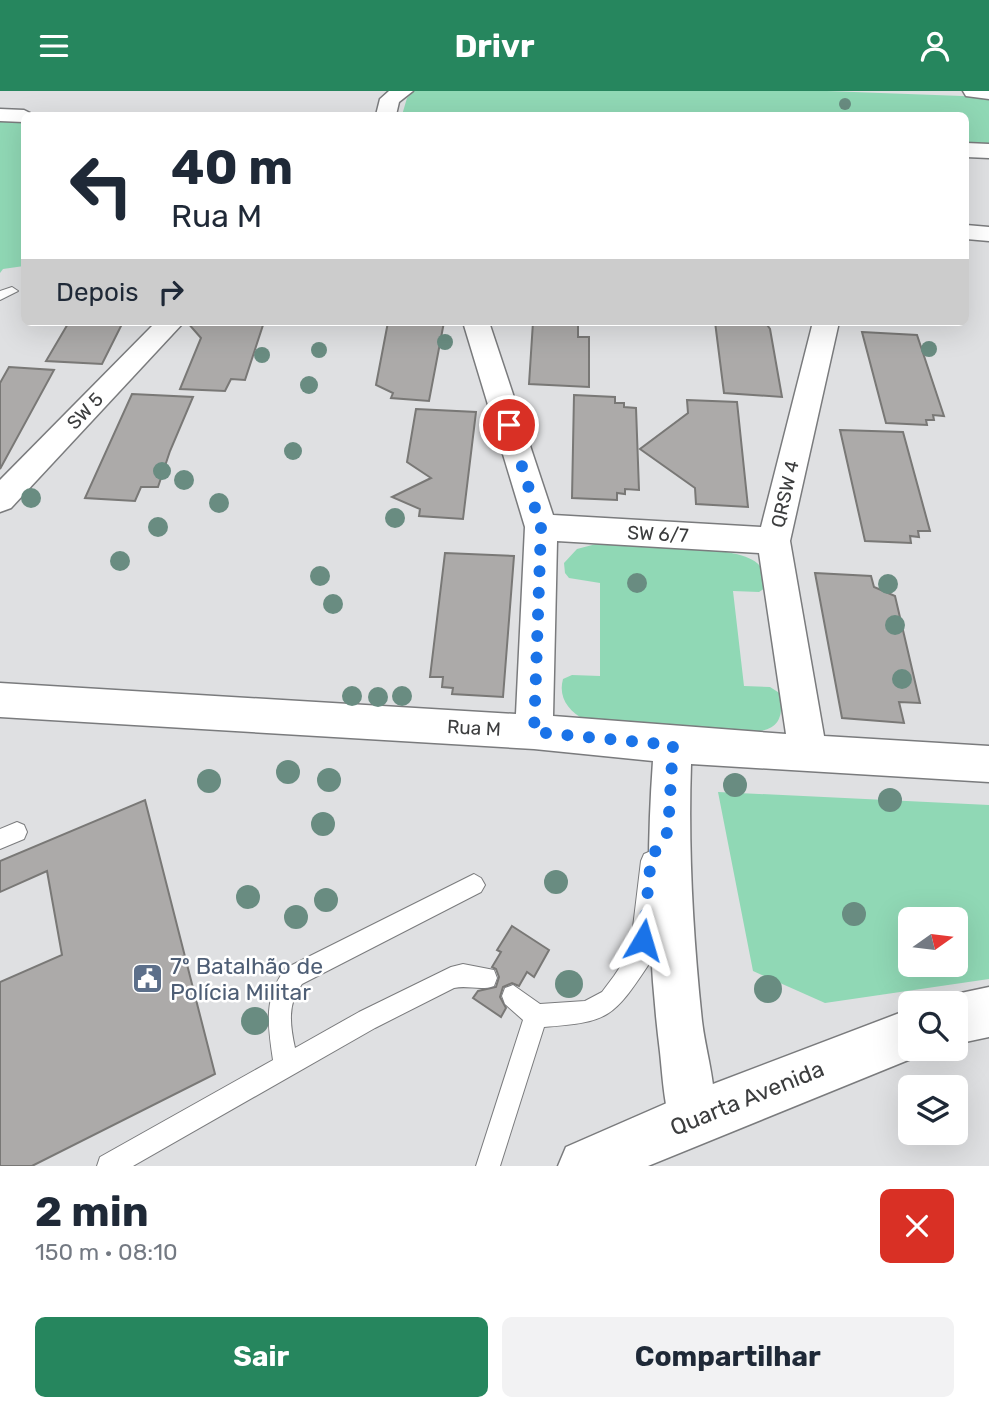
<!DOCTYPE html>
<html lang="pt">
<meta charset="utf-8">
<style>
:root{--surface:#fff;--page:#f2f2f3;--text:#1f2937;--muted:#747a83;--accent:#26865e}
body{margin:0;font-family:Rubik,sans-serif;background:var(--page);color:var(--text);height:100vh;display:flex;flex-direction:column;font-size:26px;white-space:nowrap}
*{box-sizing:border-box;margin:0}
p{font-size:23px;color:var(--muted)}
.icon{flex:none;width:38px;height:38px;fill:none;stroke:currentColor;stroke-width:2;stroke-linecap:round;stroke-linejoin:round}
.map{position:relative;height:1075px;overflow:hidden}
.sheet{display:flex;flex-direction:column;background:var(--surface);flex:1}
.sheet>*{flex:none}
.hud{position:absolute;left:21px;top:21px;width:948px;height:214px;border-radius:10px;box-shadow:0 7px 28px #0002;background:#fff;color:var(--text);overflow:hidden}
.needle{width:46px;rotate:76deg}
.fabs{position:absolute;left:898px;top:816px;display:grid;gap:14px}
.fabs a{display:grid;place-items:center;width:70px;height:70px;border-radius:10px;background:var(--surface);box-shadow:0 7px 28px #0002;font-size:35px}
.pin{position:absolute;display:grid;place-items:center;width:60px;height:60px;color:#fff;margin:-30px;border:4px solid #fff;border-radius:50%;box-shadow:0 2px 7px #0007}
.me{position:absolute;width:77px;margin:-38px;rotate:7deg;stroke-linejoin:round;filter:drop-shadow(0 0 5px #0008)}
.turn{display:flex;align-items:center;gap:24px;height:147px;padding:0 35px;font-size:32px}
.turn .icon{width:91px;height:91px;stroke-width:2.5}
.turn b{display:block;font-size:49px;line-height:60px}
.then{display:flex;align-items:center;height:66px;padding:0 35px;background:#0003;gap:14px;font-size:26px}
.round{display:grid;place-items:center;flex:none;width:74px;height:74px;border-radius:10px;background:var(--page)}
.overview{display:flex;align-items:center;justify-content:space-between;height:119px;padding:0 35px}
h1{font-size:42px;font-weight:700;line-height:52px}
.cta{display:flex;gap:14px;margin-top:auto;padding:14px 35px}
.cta a{flex:1;height:80px;border-radius:10px;background:var(--accent);color:#fff;font-size:28px;font-weight:700;line-height:80px;text-align:center}
.cta a+a{background:var(--page);color:var(--text)}
header{display:flex;justify-content:space-between;align-items:center;height:91px;padding:0 35px;background:var(--accent);color:#fff;font-size:32px;font-weight:700}
.map>svg:first-child{display:block}
</style>
<header><svg class="icon" aria-label="menu" viewBox="0 0 24 24"><path d="M4 6h16M4 12h16M4 18h16"/></svg>Drivr<svg class="icon" aria-label="person" viewBox="0 0 24 24"><circle cx="12" cy="8" r="4"/><path d="M4 21q1-7 8-7t8 7"/></svg></header>
<div class="map">
<svg width="989" height="1075" viewBox="0 0 989 1075">
<rect width="100%" height="100%" fill="#dfe0e2"/>
<g fill="#90d8b5" fill-rule="evenodd">
<polygon points="414,0 827,0 989,6 989,53 966,53 966,24 402,24 407,7"/>
<polygon points="0,28 24,29 24,175 3,178 0,182"/>
<path d="M596 453C628 455 737 453 757 472 765 479 764 487 765 497L759 501 733 500 744 595 770 596 781 603C783 628 779 640 751 641L585 629C568 620 558 606 563 588L572 584 600 585V492L569 487 565 482 564 472 577 458Z"/>
<path d="M718 701 989 714V888L825 912 753 880ZM910 828H956V873H910Z"/>
</g>
<g fill="#acaaa9" stroke="#797876" stroke-width="2">
<polygon points="69,231 123,231 102,273 46,270"/>
<polygon points="187,231 264,231 245,289 231,288 225,300 180,298 201,247"/>
<polygon points="388,231 444,231 429,310 391,307 393,302 376,294"/>
<polygon points="533,231 578,231 578,246 589,246 589,296 529,293"/>
<polygon points="715,231 765,231 770,238 782,306 724,302"/>
<polygon points="862,241 917,244 944,325 933,324 934,329 926,329 927,334 886,332"/>
<polygon points="9,276 54,279 0,378 0,292"/>
<polygon points="132,303 193,306 170,360 158,396 141,396 135,410 85,407"/>
<polygon points="574,304 615,306 615,312 624,312 624,316 636,317 639,399 625,398 625,403 617,402 617,409 572,407"/>
<polygon points="687,309 737,311 748,416 696,413 695,397 640,358 688,322"/>
<polygon points="416,318 476,321 463,428 419,425 420,418 392,406 431,387 407,371"/>
<polygon points="840,339 903,341 930,440 918,440 919,446 910,445 911,452 865,450"/>
<polygon points="445,462 514,465 503,606 452,603 453,597 442,596 443,586 430,586"/>
<polygon points="815,482 871,485 874,496 895,505 920,612 899,611 904,632 842,627"/>
<polygon points="145,709 215,983 32,1075 0,1075 0,891 62,864 47,780 0,801 0,770"/>
<polygon points="512,835 549,859 534,886 527,881 519,895 512,892 503,896 500,906 506,917 501,926 473,907 478,900 496,896 499,886 496,878 492,876 501,861 497,859"/>
</g>
<g fill="none" stroke-linecap="round" stroke-linejoin="round">
<defs>
<g id="service">
<polygon points="12,196 18,200 0,209 0,200"/>
<polygon points="17,731 24,734 27,741 24,748 0,758 0,738"/>
<path d="M651 760 658 763 661 770 652 865 649 873C613 927 609 931 544 936L500 1075H476L523 929 505 913 502 905 505 897 513 894 540 913 585 910 602 901 614 885 630 861 641 770 644 763Z"/>
<path d="M474 783 481 787 485 794 481 801 302 893C287 913 290 934 295 957L359 921 451 876 463 873 494 879 497 887 494 895C481 900 468 894 454 897L375 937 133 1075H97L100 1066 273 969C268 935 263 906 286 877Z"/>
</g>
<g id="minor">
<polygon points="389,0 413,0 399,11 396,24 376,24 380,8"/>
<polygon points="0,18 24,19 34,24 24,24 24,31 0,30"/>
<polygon points="966,52 989,53 989,67 966,66"/>
<polygon points="966,134 989,136 989,150 966,148"/>
<polygon points="156,231 184,231 11,417 0,421 0,389"/>
<path d="M463 231H489L553 424 761 436 813 231H839L790 450 824 645 989 655V691L691 673C688 758 693 845 702 930 706 966 723 1011 709 1045L692 1052 675 1045C664 1019 663 989 660 961 648 865 646 766 653 670L534 658 0 626V592L516 623 525 436ZM557 450 759 462 786 643 553 625Z"/>
</g>
<g id="secondary">
<polygon points="989,896 989,946 956,953 956,912 938,910 956,903"/>
<polygon points="910,918 910,957 930,957 928,961 648,1075 558,1075 566,1056 692,1001"/>
</g>
<polygon id="primary" points="963,0 989,0 989,8 966,5"/>
</defs>
<use href="#service" stroke="#7a7b7d" stroke-width="2"/>
<use href="#minor" stroke="#7a7b7d" stroke-width="3"/>
<use href="#secondary" stroke="#7a7b7d" stroke-width="3"/>
<use href="#primary" stroke="#7a7b7d" stroke-width="3"/>
<use href="#service" fill="#fff" fill-rule="evenodd"/>
<use href="#minor" fill="#fff" fill-rule="evenodd"/>
<use href="#secondary" fill="#fff" fill-rule="evenodd"/>
<use href="#primary" fill="#fff" fill-rule="evenodd"/>
</g>
<g fill="#698c81">
<circle cx="845" cy="13" r="6"/>
<circle cx="445" cy="251" r="8"/>
<circle cx="929" cy="258" r="8"/>
<circle cx="319" cy="259" r="8"/>
<circle cx="262" cy="264" r="8"/>
<circle cx="309" cy="294" r="9"/>
<circle cx="293" cy="360" r="9"/>
<circle cx="162" cy="380" r="9"/>
<circle cx="184" cy="389" r="10"/>
<circle cx="31" cy="407" r="10"/>
<circle cx="219" cy="412" r="10"/>
<circle cx="395" cy="427" r="10"/>
<circle cx="158" cy="436" r="10"/>
<circle cx="120" cy="470" r="10"/>
<circle cx="320" cy="485" r="10"/>
<circle cx="637" cy="492" r="10"/>
<circle cx="888" cy="493" r="10"/>
<circle cx="333" cy="513" r="10"/>
<circle cx="895" cy="534" r="10"/>
<circle cx="902" cy="588" r="10"/>
<circle cx="352" cy="605" r="10"/>
<circle cx="402" cy="605" r="10"/>
<circle cx="378" cy="606" r="10"/>
<circle cx="288" cy="681" r="12"/>
<circle cx="329" cy="689" r="12"/>
<circle cx="209" cy="690" r="12"/>
<circle cx="735" cy="694" r="12"/>
<circle cx="890" cy="709" r="12"/>
<circle cx="323" cy="733" r="12"/>
<circle cx="556" cy="791" r="12"/>
<circle cx="248" cy="806" r="12"/>
<circle cx="326" cy="809" r="12"/>
<circle cx="854" cy="823" r="12"/>
<circle cx="296" cy="826" r="12"/>
<circle cx="569" cy="893" r="14"/>
<circle cx="768" cy="898" r="14"/>
<circle cx="255" cy="930" r="14"/>
</g>
<g fill="none" stroke-linecap="round" stroke-linejoin="round">
<polyline stroke="#1a73e8" stroke-width="12" stroke-dasharray="0 21.6" points="509,334 541,436 534,641 673,654 668,740 651,767 643,849"/>
</g>
<defs>
<symbol id="civic-square" viewBox="-11 -11 22 22"><rect x="-9" y="-9" width="18" height="18" rx="4" fill="#5c6f8a" stroke="#fff"/><path d="M-.6-6.5H3V-4.5H.6V-3L4-1V1h2V6H-6V1h2V-1L-.6-3ZM-1.2 2.5V6h2.4V2.5Z" fill="#fff"/></symbol>
</defs>
<g fill-rule="evenodd">
<use href="#civic-square" x="130" y="870" width="35" height="35"/>
</g>
<g text-anchor="middle" dominant-baseline="central" stroke-width="5" stroke-linejoin="round" paint-order="stroke">
<g font-size="19" fill="#3c3d3e" stroke="#fff">
<text transform="translate(85 320) rotate(-46)">SW 5</text>
<text transform="translate(785 403) rotate(-77)">QRSW 4</text>
<text transform="translate(658 443) rotate(3)">SW 6/7</text>
<text transform="translate(474 637) rotate(3)">Rua M</text>
</g>
<g font-size="23" fill="#4e5e75" stroke="#fff" text-anchor="start">
<text x="170" y="875">7º Batalhão de<tspan x="170" dy="26">Polícia Militar</tspan></text>
</g>
<g font-size="23" fill="#3c3d3e" stroke="#fff">
<text transform="translate(747 1007) rotate(-22)">Quarta Avenida</text>
</g>
</g>
</svg>
<div class="fabs">
<a><svg class="needle" viewBox="-14 -14 28 28"><path d="M0-13l5 13h-10z" fill="#e53935"/><path d="M0 13l5-13h-10z" fill="#747a83"/></svg></a>
<a><svg class="icon" aria-label="search" viewBox="0 0 24 24"><circle cx="10" cy="10" r="6"/><path d="M15 15l6 6"/></svg></a>
<a><svg class="icon" aria-label="layers" viewBox="0 0 24 24"><path d="M12 4l9 5-9 5-9-5zM3 14l9 5 9-5"/></svg></a>
</div>
<div class="pin" style="left:509px;top:334px;background:#d93025"><svg class="icon" aria-label="arrive" viewBox="0 0 24 24"><path d="M6 21V4h12l-3 4 3 4H6"/></svg></div>
<svg class="me" style="left:643px;top:849px" viewBox="-20 -20 40 40"><path d="M0-17L14 15 0 8-14 15z" fill="#1a73e8" stroke="#fff" stroke-width="4"/></svg>
<div class="hud">
<div class="turn"><svg class="icon" aria-label="left" viewBox="0 0 24 24"><path d="M17 20v-9H6M10 6l-5 5 5 5"/></svg><div><b>40 m</b>Rua M</div></div>
<div class="then">Depois<svg class="icon" aria-label="right" viewBox="0 0 24 24"><path d="M7 20v-9h11M14 6l5 5-5 5"/></svg></div>
</div>
</div>
<section class="sheet">
<div class="overview"><div><h1>2 min</h1><p>150 m · 08:10</p></div><a class="round" style="background:#d93025;color:#fff"><svg class="icon" aria-label="close" viewBox="0 0 24 24"><path d="M6 6l12 12M18 6L6 18"/></svg></a></div>
<div class="cta"><a>Sair</a><a>Compartilhar</a></div>
</section>
